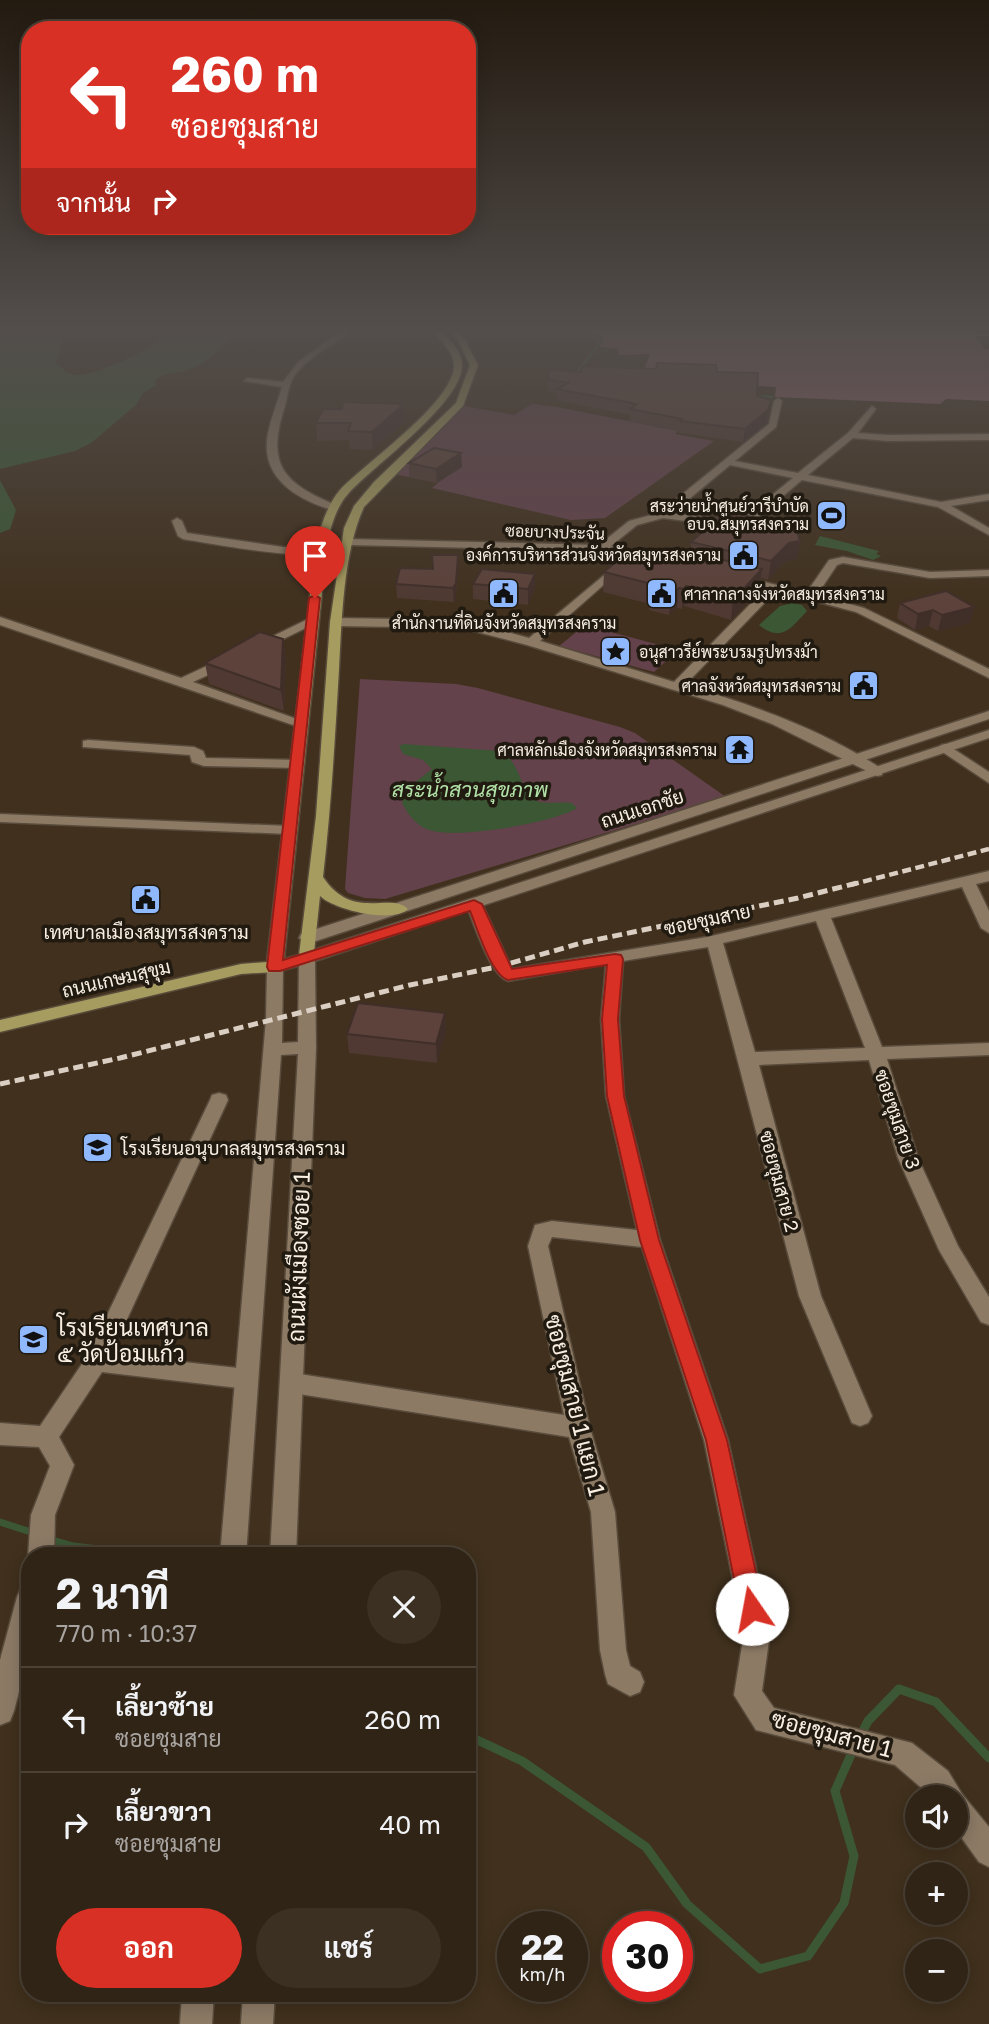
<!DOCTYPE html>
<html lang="th">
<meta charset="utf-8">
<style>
:root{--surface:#302416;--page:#3c3023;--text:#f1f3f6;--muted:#a8a4a1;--line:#4b4135;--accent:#d93025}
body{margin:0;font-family:"Golos Text",Sarabun,sans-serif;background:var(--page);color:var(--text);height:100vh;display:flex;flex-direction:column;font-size:26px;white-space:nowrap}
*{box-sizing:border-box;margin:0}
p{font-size:23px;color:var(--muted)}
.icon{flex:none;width:38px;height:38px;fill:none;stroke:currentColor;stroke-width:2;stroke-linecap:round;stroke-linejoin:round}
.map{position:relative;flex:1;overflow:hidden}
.panel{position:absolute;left:21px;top:1547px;width:455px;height:455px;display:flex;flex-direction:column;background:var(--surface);border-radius:28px;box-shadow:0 4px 18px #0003,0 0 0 2px var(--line)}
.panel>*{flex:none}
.banner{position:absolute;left:21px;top:21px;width:455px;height:214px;border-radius:28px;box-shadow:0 4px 18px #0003,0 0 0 2px var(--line);background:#d93025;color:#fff;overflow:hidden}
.buttons{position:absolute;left:905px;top:1785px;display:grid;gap:14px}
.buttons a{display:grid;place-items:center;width:63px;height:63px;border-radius:50%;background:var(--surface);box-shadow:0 4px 18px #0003,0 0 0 2px var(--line);font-size:35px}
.speed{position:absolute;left:497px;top:1911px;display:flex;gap:14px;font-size:35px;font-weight:700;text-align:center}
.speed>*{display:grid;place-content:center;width:91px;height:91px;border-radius:50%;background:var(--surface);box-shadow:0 4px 18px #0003,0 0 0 2px var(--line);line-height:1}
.speed small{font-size:18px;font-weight:400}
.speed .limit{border:10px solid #d22;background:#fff;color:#111}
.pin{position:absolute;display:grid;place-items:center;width:60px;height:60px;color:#fff;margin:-72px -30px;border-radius:50% 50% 50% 0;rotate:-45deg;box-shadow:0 0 7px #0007}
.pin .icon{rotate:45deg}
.me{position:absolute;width:77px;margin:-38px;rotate:348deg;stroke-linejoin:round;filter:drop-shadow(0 0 5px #0008)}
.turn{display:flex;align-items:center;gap:24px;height:147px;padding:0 35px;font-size:32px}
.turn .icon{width:91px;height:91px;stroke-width:2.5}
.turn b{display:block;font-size:49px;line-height:60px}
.then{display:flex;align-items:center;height:66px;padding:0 35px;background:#0003;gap:14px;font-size:26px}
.round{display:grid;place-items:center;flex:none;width:74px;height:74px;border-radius:37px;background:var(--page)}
.headline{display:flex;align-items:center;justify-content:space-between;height:119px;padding:0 35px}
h1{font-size:42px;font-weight:700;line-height:52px}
.primary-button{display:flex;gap:14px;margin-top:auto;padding:14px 35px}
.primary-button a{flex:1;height:80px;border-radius:42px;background:var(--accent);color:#fff;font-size:28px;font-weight:700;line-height:80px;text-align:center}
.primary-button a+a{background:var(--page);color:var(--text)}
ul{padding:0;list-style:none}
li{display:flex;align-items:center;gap:21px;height:105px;padding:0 35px;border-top:2px solid var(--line)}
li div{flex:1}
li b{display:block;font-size:26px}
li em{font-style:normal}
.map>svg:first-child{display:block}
</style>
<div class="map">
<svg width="989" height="2024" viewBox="0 0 989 2024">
<rect width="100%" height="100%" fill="#40301d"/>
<g fill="#63424b">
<polygon points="532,404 557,407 678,431 675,434 714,441 605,518 571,520 432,488 438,483 389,473 459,405 514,415"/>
<polygon points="585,625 678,650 654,672 559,646"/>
<polygon points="360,679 456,684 478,688 620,727 635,733 726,797 385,899 365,898 348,893 345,889"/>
</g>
<polygon fill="#8b5c68" points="624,326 973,326 978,333 989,333 989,336 975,336 985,349 989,349 989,401 946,399 940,404 775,397 776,387 758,386 757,378 644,370 650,354 619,355 618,348 600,347 603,340 599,335 585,329"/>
<g fill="#3b5734">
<path d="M0 326H65L56 363C63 369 69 376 80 375 99 374 158 347 169 332L170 326H235C227 343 209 362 191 369 178 374 165 371 154 381L157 385 143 393 136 405 91 443 75 451 0 469Z"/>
<polygon points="0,480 16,510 10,529 0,533"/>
<polygon points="820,536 879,551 876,554 881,556 873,560 847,551 815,545"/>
<path d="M793 603 802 605 807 611C791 628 782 643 759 625L780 606Z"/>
<path d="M404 744 500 751C523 764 519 793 537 801 546 805 562 801 572 803L577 808C553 823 461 838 433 831 418 828 409 816 402 803L409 787 432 769 423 760 403 754 399 746Z"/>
</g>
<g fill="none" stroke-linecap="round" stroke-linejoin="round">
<g stroke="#3b5734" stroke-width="2.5">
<polyline points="541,326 616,326"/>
<polyline points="574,377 601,341 581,328"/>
<polyline points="754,396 772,397"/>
</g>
<g stroke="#3b5734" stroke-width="7">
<polyline points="0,1522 37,1534"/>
<polyline points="49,1539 73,1546 125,1552"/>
</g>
<g stroke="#3b5734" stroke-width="9">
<polyline points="109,1550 168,1556"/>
<polyline points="467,1732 473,1738 522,1761 646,1847 687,1904 760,1969 808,1956 844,1903 854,1856 835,1791 853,1750"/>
<polyline points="861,1735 868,1721 899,1689 936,1702 989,1758"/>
</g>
<defs>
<g id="street">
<path d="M349 326H358C339 342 314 353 297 372 289 381 288 394 285 406 266 464 282 483 336 505L337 507 332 510C299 500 263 480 267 440 269 422 277 405 282 387L244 381 248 378 283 382 299 361Z"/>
<path d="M778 398 782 401 776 427 735 461 798 473 848 433 872 406 876 409 858 433 888 435 989 434V440L888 441 853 438 808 475 941 502 989 494V500L951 506 989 528V535L938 507 802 480 752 522 724 526 663 518 637 525 611 546 694 564 696 566 690 569 602 551 349 545 344 542 349 539 599 545 629 521 659 513 769 424 774 401ZM730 465 793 478 745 517 724 520 672 513Z"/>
<path d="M177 518 182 521 187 533 283 547 320 549 325 552C311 562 207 543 183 539L178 536 172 521Z"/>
<path d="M843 557 930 572 989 570V576L930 578 843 563 837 565 817 595 864 608 989 669V678L856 612 776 591 685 685C753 705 823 730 882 769V775L877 776 772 724 723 705 527 645 462 628 336 626 330 622 336 618 462 620 529 638 621 561 627 564 625 566 540 641 674 682 766 588 734 579V575L807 592 829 560Z"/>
<polygon points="0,617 181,678 224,658 232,658 232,664 193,682 308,723 301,727 296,726 0,625"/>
<polygon points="308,619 318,622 261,650 251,647"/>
<polygon points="88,740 194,747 203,751 206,758 297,760 304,764 297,768 204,766 192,762 190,755 83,747 83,741"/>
<polygon points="946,744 989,772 989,783 941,751 941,745"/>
<polygon points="0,814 289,826 296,830 289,834 0,822"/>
<path d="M989 871V881L976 884 989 911V933L981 928 962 887 831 918 882 1047 989 1043V1055L887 1059 918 1158 958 1246 989 1297V1325L981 1322 939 1250 898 1158 869 1060 759 1065 821 1296 872 1416 868 1423 860 1426 852 1423 799 1296 708 947 623 961 619 1019 624 1096 660 1240 728 1440 770 1633 762 1691 774 1708 912 1743 948 1771 962 1794 989 1827V1867L979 1862 956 1830V1797H932L895 1765 756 1730 734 1695 744 1633 704 1440 642 1247 552 1237 548 1246 590 1428 615 1512 626 1650 630 1666 640 1672 644 1682 640 1692 630 1696 608 1684 605 1674 600 1650 591 1512 569 1437 293 1393 285 1390 282 1383 285 1376 293 1373 564 1415 528 1246 535 1225 552 1221 637 1230 606 1096 601 1019 606 964 508 981C490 976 473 921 466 904L468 901 474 899 482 904 512 969 707 937ZM816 921 865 1048 755 1052 723 943Z"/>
<polygon points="219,1093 226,1095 228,1100 111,1354 247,1369 255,1372 258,1379 255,1386 247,1389 102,1372 59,1437 74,1465 55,1515 54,1556 30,1556 30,1559 28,1556 31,1515 50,1466 39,1447 0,1445 0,1423 40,1426 88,1355 210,1100 212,1095"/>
<polygon points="30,1584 30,1649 14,1711 10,1721 0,1725 0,1660 17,1597 21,1588"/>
</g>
<g id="secondary">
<polygon points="989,711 989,719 313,942 307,943 299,938 301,934"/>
<polygon points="989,730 989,738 315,961 316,1048 296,1556 270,1556 298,1054 281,1055 246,1556 220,1556 266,1019 267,967 269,963 275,962 283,967 282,1043 298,1042 299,958 301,954"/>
<polygon points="182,1993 214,1993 212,2024 180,2024"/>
<polygon points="243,1993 275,1993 273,2024 241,2024"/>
</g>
<path id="primary" d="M428 326H436C446 336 463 351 462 366 461 404 373 466 348 494 336 507 331 527 327 544L284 959 299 955 316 816 330 622 344 528 354 506 374 482 456 403 470 365 457 339 444 326H452L464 338 478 365 463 406 364 507C343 553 342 619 339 669 335 739 331 808 323 877 353 922 390 891 408 909 392 924 335 910 320 896L313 962 275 972 241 974 0 1032V1020L241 964 267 962 316 544C321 526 327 505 340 490 365 463 453 403 454 366 454 350 437 337 428 326Z"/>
</defs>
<use href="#street" stroke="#584b3b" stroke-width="3"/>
<use href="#secondary" stroke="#584b3b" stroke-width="3"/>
<use href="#primary" stroke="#584b3b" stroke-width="3"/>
<use href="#street" fill="#8c7a65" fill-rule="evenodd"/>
<use href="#secondary" fill="#8c7a65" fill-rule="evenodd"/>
<use href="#primary" fill="#a69c5f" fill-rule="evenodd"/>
<polyline stroke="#dacfc2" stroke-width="4.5" stroke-dasharray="9 4.5" stroke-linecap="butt" points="850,885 989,849"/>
<polyline stroke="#dacfc2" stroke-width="5" stroke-dasharray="10 5" stroke-linecap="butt" points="0,1084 120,1058 410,985 501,966 585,942 798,898 857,883"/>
</g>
<g fill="#4f3932">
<polygon points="581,372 717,372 757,396 769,412 767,423 743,442 679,433 679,431 629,421 630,415 557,400 557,393 548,391 548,379"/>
<polygon points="405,421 373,450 350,449 349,440 317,441 316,423"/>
<polygon points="461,453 462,467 437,483 409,477 409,463"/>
<polygon points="800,541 797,559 786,561 768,580 761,578 759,589 731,620 684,606 682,609 677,608 669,615 649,610 650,604 603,592 604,572 668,561 690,552 691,542"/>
<polygon points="458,555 456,597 454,602 397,598 396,584 433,569"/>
<polygon points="535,574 535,589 528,605 473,599 473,584"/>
<polygon points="900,603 974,607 970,623 938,631 929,626 915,630 897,618"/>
<polygon points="283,639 286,660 284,711 209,684 205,663"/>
<polygon points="445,1013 446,1031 437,1063 349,1053 347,1034"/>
</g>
<g fill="#402e29">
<polygon points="771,400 767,423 743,442 745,429"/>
<polygon points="404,404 405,421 373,450 372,432"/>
<polygon points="461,453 462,467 437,483 436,469"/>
<polygon points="800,541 797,559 786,561 768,580 771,561 789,543"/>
<polygon points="458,555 456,597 454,602 453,588"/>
<polygon points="762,569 759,589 731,620 733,600"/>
<polygon points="535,574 535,589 528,605 528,589"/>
<polygon points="686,586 684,606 682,609 684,589"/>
<polygon points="679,588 677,608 669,615 671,595"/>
<polygon points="974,607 970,623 938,631 942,615"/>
<polygon points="933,610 929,626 915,630 918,614"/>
<polygon points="283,639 286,660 284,711 281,690"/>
<polygon points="445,1013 446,1031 437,1063 436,1044"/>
</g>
<g fill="#5c423a" stroke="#402e29" stroke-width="2">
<polygon points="657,363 716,365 717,372 758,373 757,396 771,400 768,410 745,429 680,421 682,419 630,409 637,404 557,389 568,383 548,379 549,370 581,372 583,366 656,369"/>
<polygon points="343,402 404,404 372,432 348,431 351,423 316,423 323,409 342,409"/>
<polygon points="434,448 461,453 436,469 409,463"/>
<polygon points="726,511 796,527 800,541 789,543 771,561 691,542"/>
<polygon points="681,550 762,569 733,600 686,586 684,589 679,588 671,595 651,590 656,585 604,572 627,552 668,561"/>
<polygon points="432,555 458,555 456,583 453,588 396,584 400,568 433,569"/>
<polygon points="482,569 535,574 528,589 473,584"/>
<polygon points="946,591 974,607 942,615 933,610 918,614 900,603"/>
<polygon points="260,632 283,639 281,690 205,663"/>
<polygon points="358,1003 445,1013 436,1044 347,1034"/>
</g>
<linearGradient id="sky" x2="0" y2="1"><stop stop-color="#231a10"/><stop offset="0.54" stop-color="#534e4c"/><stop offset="1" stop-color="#534e4c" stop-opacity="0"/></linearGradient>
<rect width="989" height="609" fill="url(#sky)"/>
<path fill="#d93025" stroke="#8d1f18" stroke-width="2" d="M315 595 320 598 283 960 474 900 482 904 512 969 615 954 621 955 623 959 618 1019 624 1096 659 1240 727 1440 764 1609 761 1617 752 1620 744 1617 740 1609 706 1440 640 1240 607 1096 602 1019 607 965 508 980C491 975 477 928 470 911L280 971H269L267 967 309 598Z"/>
<defs>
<symbol id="stadium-square" viewBox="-11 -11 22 22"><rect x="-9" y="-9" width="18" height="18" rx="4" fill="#8fb8fd" stroke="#211a11"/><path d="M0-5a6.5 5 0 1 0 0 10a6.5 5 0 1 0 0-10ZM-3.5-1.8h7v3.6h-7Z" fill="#111"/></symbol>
<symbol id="civic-square" viewBox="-11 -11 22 22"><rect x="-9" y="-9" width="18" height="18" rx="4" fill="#8fb8fd" stroke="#211a11"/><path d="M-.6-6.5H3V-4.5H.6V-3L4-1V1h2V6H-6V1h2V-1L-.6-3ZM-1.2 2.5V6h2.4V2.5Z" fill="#111"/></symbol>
<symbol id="sight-square" viewBox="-11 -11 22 22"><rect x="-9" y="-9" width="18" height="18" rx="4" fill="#8fb8fd" stroke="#211a11"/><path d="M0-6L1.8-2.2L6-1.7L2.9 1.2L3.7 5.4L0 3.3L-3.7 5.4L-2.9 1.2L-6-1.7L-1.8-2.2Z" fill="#111"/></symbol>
<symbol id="temple-square" viewBox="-11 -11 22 22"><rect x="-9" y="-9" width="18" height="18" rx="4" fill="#8fb8fd" stroke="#211a11"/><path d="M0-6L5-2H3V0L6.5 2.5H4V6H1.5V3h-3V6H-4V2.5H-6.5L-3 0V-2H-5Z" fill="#111"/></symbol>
<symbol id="school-square" viewBox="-11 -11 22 22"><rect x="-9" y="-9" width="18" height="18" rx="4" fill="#8fb8fd" stroke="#211a11"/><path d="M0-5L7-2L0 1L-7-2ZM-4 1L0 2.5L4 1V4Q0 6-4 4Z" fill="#111"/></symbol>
</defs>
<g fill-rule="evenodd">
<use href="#stadium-square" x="814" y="498" width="35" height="35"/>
<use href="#civic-square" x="726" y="538" width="35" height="35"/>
<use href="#civic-square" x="486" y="576" width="35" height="35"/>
<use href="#civic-square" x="644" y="576" width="35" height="35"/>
<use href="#sight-square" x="598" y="634" width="35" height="35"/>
<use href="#civic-square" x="846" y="668" width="35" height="35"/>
<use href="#temple-square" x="722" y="732" width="35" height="35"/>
<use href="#civic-square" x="128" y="882" width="35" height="35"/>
<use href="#school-square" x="80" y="1130" width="35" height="35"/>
<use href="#school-square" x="16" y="1322" width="35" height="35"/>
</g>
<g text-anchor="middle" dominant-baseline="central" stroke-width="7" stroke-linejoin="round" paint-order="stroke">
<g font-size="16" fill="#f8eee2" stroke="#211a11" text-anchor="end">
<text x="809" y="506">สระว่ายน้ำศูนย์วารีบำบัด<tspan x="809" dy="18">อบจ.สมุทรสงคราม</tspan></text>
<text x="721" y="555">องค์การบริหารส่วนจังหวัดสมุทรสงคราม</text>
<text x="684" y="594" text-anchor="start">ศาลากลางจังหวัดสมุทรสงคราม</text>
<text x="504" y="623" text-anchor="middle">สำนักงานที่ดินจังหวัดสมุทรสงคราม</text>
<text x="639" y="652" text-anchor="start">อนุสาวรีย์พระบรมรูปทรงม้า</text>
<text x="841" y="686">ศาลจังหวัดสมุทรสงคราม</text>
<text x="717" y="750">ศาลหลักเมืองจังหวัดสมุทรสงคราม</text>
</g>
<g font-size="16" fill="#f8eee2" stroke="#211a11">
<text transform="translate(555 532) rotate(2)">ซอยบางประจัน</text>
</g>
<g font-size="19" fill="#f8eee2" stroke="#211a11">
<text transform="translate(642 808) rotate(-18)">ถนนเอกชัย</text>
<text transform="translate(707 919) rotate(-12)">ซอยชุมสาย</text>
<text transform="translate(116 978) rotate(-13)">ถนนเกษมสุขุม</text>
<text transform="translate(898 1119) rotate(71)">ซอยชุมสาย 3</text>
<text transform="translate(780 1181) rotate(75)">ซอยชุมสาย 2</text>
</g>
<g font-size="19" fill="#f8eee2" stroke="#211a11">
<text x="146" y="931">เทศบาลเมืองสมุทรสงคราม</text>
<text x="121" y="1147" text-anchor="start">โรงเรียนอนุบาลสมุทรสงคราม</text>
</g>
<g font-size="21" font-style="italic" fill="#b2e2a7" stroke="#211a11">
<text x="470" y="789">สระน้ำสวนสุขภาพ</text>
</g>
<g font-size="23" fill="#f8eee2" stroke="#211a11">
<text transform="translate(298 1257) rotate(-88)">ถนนผังเมืองซอย 1</text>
<text transform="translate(576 1405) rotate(76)">ซอยชุมสาย 1 แยก 1</text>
<text transform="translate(832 1733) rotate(15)">ซอยชุมสาย 1</text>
</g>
<g font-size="23" fill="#f8eee2" stroke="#211a11" text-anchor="start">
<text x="57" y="1327">โรงเรียนเทศบาล<tspan x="57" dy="26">๕ วัดป้อมแก้ว</tspan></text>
</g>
</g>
</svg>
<div class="buttons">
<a><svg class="icon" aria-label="sound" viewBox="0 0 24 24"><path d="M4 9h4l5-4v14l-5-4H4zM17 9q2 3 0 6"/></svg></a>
<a>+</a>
<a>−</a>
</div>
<div class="speed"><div>22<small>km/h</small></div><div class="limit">30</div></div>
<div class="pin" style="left:315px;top:598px;background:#d93025"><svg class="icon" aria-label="arrive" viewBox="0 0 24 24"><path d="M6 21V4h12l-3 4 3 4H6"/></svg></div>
<svg class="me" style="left:752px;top:1609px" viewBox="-20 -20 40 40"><circle r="19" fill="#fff"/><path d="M0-13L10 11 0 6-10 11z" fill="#d93025"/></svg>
<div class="banner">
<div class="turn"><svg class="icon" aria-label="left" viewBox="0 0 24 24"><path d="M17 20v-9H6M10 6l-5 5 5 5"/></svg><div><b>260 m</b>ซอยชุมสาย</div></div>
<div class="then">จากนั้น<svg class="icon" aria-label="right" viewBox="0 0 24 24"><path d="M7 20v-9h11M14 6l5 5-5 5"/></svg></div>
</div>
<section class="panel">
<div class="headline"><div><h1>2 นาที</h1><p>770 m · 10:37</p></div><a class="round"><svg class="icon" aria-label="close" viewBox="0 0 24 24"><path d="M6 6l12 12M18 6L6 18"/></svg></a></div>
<ul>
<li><svg class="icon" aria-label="left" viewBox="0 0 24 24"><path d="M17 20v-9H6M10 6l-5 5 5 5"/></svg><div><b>เลี้ยวซ้าย</b><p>ซอยชุมสาย</p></div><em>260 m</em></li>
<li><svg class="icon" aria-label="right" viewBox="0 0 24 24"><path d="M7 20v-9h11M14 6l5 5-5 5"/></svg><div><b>เลี้ยวขวา</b><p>ซอยชุมสาย</p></div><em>40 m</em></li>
</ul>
<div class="primary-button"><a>ออก</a><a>แชร์</a></div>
</section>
</div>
